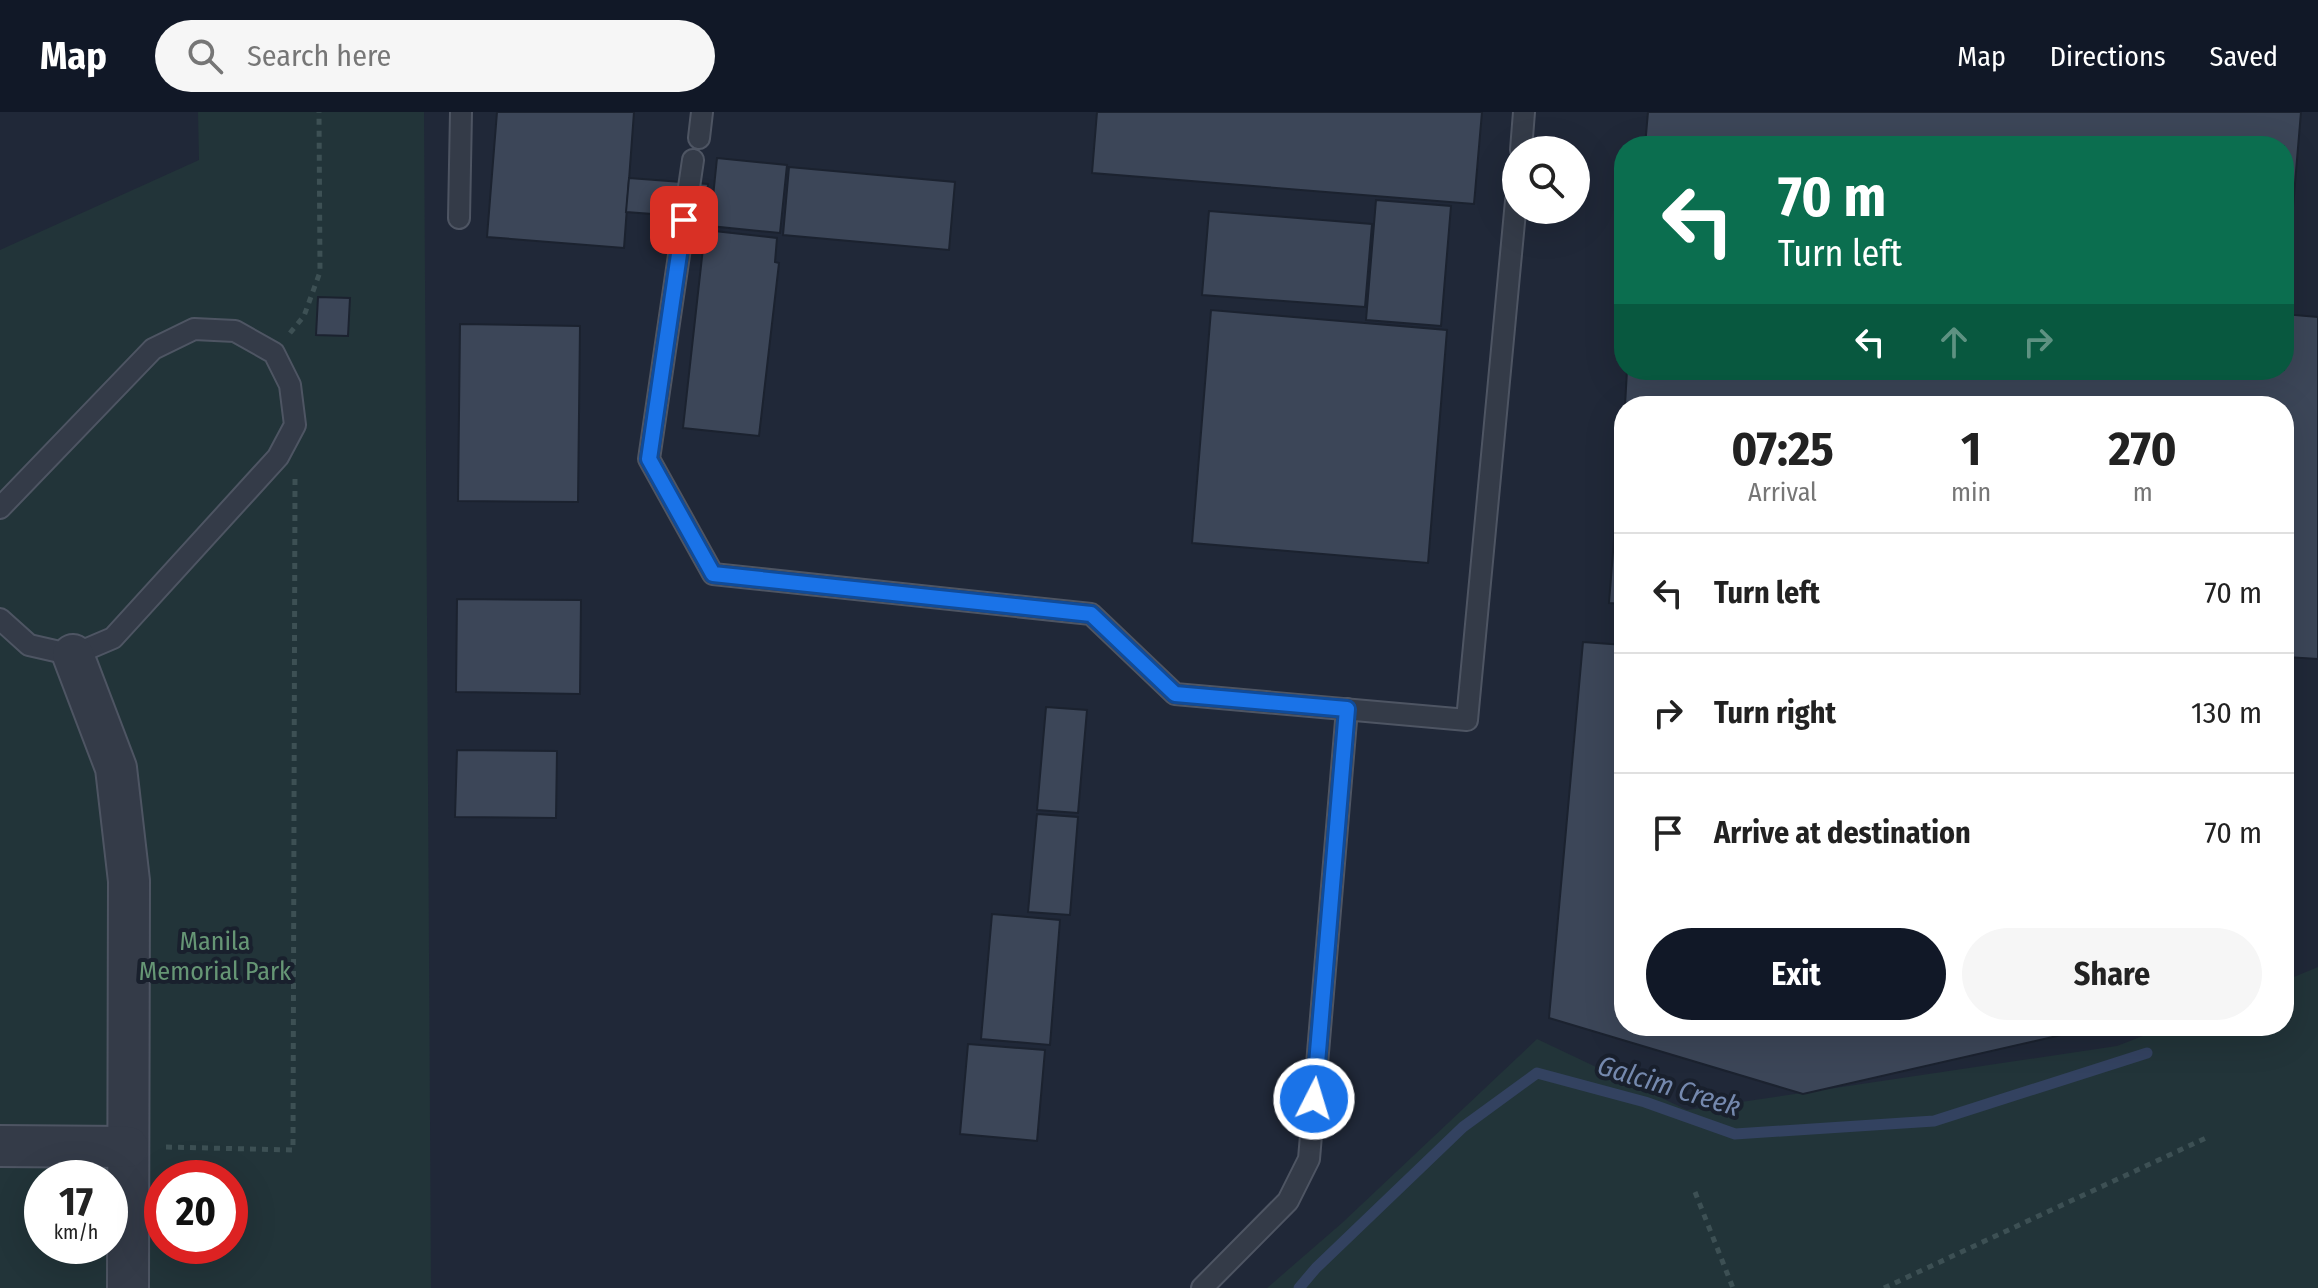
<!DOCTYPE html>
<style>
:root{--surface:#fff;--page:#f6f6f6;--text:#222;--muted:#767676;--line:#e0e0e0;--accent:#111827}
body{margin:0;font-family:"Fira Sans Condensed",sans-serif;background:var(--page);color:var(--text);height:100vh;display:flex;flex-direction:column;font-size:30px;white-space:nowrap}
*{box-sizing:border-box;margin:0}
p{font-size:26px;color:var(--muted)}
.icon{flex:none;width:44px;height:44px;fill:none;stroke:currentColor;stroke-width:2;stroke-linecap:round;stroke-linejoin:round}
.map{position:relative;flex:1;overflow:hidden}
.side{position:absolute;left:1614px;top:284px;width:680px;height:640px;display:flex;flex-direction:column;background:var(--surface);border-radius:32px;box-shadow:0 8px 32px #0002}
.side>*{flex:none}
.banner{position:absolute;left:1614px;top:24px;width:680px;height:244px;border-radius:32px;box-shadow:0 8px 32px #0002;background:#0b6e4f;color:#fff;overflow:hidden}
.buttons{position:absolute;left:1502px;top:24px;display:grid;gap:16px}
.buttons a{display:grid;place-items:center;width:88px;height:88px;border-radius:50%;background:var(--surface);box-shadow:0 8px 32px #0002;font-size:40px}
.speed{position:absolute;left:24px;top:1048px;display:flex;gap:16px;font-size:40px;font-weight:700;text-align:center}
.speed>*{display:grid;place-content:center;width:104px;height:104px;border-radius:50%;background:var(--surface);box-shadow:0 8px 32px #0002;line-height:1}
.speed small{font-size:20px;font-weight:400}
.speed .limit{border:12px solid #d22;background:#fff;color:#111}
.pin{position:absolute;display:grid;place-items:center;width:68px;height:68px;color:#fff;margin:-34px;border-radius:16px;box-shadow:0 4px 12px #0006}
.me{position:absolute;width:88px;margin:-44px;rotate:5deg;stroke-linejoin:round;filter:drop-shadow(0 0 6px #0008)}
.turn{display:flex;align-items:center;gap:28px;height:168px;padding:0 32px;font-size:36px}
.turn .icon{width:104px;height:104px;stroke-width:2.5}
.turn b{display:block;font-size:56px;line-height:68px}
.lanes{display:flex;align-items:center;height:76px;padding:0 32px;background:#0003;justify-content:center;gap:40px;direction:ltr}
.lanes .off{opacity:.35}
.eta{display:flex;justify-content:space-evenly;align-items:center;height:136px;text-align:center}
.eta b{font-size:48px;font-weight:700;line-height:56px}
.primary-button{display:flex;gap:16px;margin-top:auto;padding:16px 32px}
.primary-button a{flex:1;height:92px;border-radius:48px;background:var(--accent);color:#fff;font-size:32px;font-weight:700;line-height:92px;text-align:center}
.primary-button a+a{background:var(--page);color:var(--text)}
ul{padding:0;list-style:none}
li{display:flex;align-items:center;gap:24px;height:120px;padding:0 32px;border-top:2px solid var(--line)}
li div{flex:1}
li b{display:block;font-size:30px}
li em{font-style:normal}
header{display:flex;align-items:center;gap:48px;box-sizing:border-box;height:112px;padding:0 40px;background:var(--accent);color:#fff}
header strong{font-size:38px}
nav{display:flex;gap:44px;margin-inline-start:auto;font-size:28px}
.search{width:560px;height:72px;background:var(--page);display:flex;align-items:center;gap:20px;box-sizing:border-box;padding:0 28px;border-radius:44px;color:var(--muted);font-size:30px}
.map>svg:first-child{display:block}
</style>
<header>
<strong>Map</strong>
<div class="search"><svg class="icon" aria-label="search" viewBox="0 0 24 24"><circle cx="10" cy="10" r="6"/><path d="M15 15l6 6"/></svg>Search here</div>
<nav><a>Map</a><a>Directions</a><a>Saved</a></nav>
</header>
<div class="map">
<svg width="2318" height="1176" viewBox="0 0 2318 1176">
<rect width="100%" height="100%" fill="#202838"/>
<g fill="#223439" fill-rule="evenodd">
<path d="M198 0H424L431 1176H0V138L199 48ZM42 1066H110V1134H42ZM162 1066H230V1134H162Z"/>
<polygon points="2318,855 2318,1176 1267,1176 1342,1111 1537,927 1687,998 2117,934 2169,914 2284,914 2284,869"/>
</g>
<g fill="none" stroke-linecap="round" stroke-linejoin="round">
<polyline stroke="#334260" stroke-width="11" points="1299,1176 1316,1156 1463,1015 1537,961 1645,990 1735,1022 1934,1009 2147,941"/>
</g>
<g fill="#3c4658" stroke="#1b222f" stroke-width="2">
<polygon points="497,0 634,0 624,136 487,125"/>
<polygon points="1097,0 1482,0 1474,92 1092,61"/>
<polygon points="1648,0 2301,0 2284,202 2318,205 2318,547 2284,545 2284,294 1625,294 1627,258 2284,258 2284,34 1645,34"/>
<polygon points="717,46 787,53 780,121 710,114"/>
<polygon points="789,55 955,70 949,138 783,123"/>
<polygon points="629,66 708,72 706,106 626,100"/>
<polygon points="1376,88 1451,94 1441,214 1366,208"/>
<polygon points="1209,99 1372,112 1365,195 1202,183"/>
<polygon points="705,118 777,126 775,150 779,151 759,324 683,316"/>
<polygon points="318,185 350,186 348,224 316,223"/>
<polygon points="1211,198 1447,218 1428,451 1192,431"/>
<polygon points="460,212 580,214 578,390 458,389"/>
<polygon points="1624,301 1624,492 1609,491"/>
<polygon points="457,487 581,488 580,582 456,580"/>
<polygon points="1583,530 1624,533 1624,914 2071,914 2070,921 1803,982 1549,906"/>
<polygon points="1046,595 1087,598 1078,701 1037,698"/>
<polygon points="457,638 557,639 556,706 455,705"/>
<polygon points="1037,702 1078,705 1070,803 1028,800"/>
<polygon points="992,802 1060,808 1050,933 981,927"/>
<polygon points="968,932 1045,938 1037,1029 960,1022"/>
</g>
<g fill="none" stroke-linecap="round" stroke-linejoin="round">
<defs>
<g id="lane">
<polyline points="699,26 702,0"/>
<polyline points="1521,38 1524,0"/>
<polyline points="693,48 649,347 713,462 1091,502 1175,582 1467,608 1516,89"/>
<polyline points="459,106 461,0"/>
<polyline points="0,396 153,237 194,217 235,219 274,241 290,273 295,313 278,345 113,526 73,543 29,533 0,507"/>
<polyline points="1202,1176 1288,1089 1309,1047 1347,597"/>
</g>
<g id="street">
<polyline points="73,543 116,656 129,769 128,1176"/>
<polyline points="0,1034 128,1035"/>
</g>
</defs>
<use href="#lane" stroke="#4e5563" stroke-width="24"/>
<use href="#street" stroke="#4e5563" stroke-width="44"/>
<g stroke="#3d5054" stroke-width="5" stroke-dasharray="6 6" stroke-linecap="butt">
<polyline points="290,221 304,204 320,160 319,0"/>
<polyline points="166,1035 293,1038 295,366"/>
<polyline points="1695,1080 1733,1176"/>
<polyline points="1884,1176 2208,1025"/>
</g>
<use href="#lane" stroke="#343b48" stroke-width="20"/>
<use href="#street" stroke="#343b48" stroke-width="40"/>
</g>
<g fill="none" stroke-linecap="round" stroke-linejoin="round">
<defs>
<polyline id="route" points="684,108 649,347 713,462 1091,502 1175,582 1347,597 1314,987"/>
</defs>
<use href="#route" stroke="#114b97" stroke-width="20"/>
<use href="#route" stroke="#1a73e8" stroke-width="14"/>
</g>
<g text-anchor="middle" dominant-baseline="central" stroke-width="8" stroke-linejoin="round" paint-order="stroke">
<g font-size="26" fill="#669675" stroke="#19202d">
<text x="215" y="829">Manila<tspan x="215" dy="30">Memorial Park</tspan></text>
</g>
<g font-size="28" font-style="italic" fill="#7589ae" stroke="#19202d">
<text transform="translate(1669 974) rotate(17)">Galcim Creek</text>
</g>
</g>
</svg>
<div class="buttons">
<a><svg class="icon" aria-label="search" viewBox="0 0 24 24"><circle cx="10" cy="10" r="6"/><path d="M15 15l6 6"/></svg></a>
</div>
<div class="speed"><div>17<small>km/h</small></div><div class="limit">20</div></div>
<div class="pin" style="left:684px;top:108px;background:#d93025"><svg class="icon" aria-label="arrive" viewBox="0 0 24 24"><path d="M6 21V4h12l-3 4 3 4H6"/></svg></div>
<svg class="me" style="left:1314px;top:987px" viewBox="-20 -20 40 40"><circle r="17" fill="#1a73e8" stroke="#fff" stroke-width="3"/><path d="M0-11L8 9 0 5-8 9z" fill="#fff"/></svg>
<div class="banner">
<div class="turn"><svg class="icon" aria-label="left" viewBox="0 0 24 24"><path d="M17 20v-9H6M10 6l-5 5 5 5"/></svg><div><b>70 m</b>Turn left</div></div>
<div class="lanes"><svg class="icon" aria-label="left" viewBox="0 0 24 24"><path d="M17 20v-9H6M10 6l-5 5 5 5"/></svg><svg class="icon off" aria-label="ahead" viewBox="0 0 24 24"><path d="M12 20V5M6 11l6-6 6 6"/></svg><svg class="icon off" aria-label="right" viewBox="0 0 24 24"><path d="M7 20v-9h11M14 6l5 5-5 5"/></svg></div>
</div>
<section class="side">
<div class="eta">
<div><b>07:25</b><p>Arrival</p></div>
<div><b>1</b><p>min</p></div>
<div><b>270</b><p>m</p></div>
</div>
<ul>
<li><svg class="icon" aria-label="left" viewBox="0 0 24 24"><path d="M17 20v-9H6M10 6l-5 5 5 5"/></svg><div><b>Turn left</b></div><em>70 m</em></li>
<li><svg class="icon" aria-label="right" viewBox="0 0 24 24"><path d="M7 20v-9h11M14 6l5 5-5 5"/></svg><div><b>Turn right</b></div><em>130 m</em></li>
<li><svg class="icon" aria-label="arrive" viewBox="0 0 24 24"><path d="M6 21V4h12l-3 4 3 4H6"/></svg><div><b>Arrive at destination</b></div><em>70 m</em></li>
</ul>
<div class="primary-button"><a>Exit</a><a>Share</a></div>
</section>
</div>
